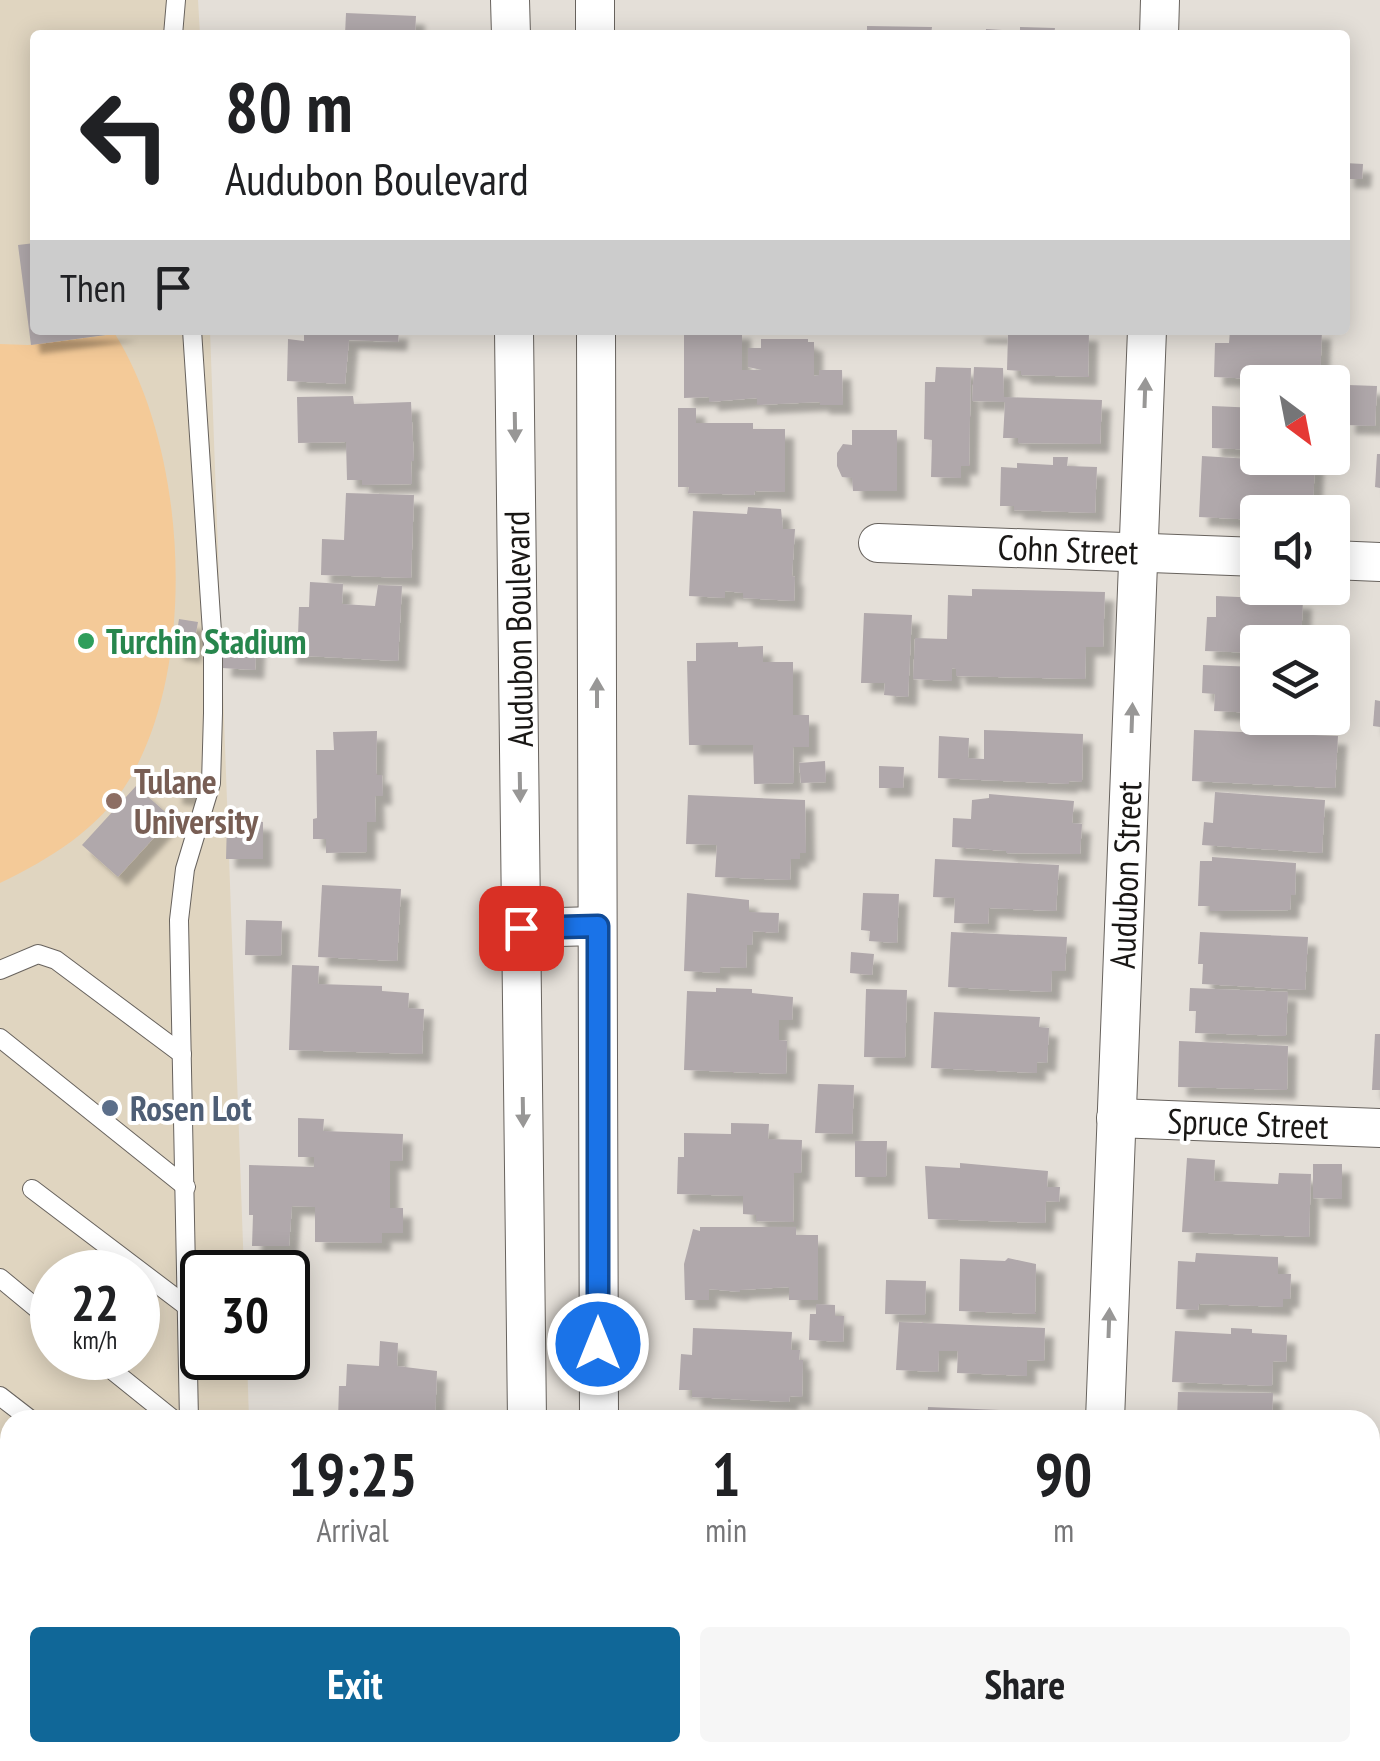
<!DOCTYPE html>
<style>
:root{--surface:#fff;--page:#f6f6f6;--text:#202124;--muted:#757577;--accent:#106798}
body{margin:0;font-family:"PT Sans Narrow",sans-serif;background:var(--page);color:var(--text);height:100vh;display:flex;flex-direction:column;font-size:38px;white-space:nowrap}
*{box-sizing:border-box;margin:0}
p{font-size:32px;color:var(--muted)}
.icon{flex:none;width:55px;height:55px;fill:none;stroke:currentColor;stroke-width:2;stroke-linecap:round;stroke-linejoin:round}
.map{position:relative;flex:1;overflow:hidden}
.sheet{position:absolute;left:0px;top:1410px;width:1380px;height:352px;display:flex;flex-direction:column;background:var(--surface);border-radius:30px 30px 0 0;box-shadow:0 5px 25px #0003}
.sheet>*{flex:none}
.guide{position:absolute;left:30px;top:30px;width:1320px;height:305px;border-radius:10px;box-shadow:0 5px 25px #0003;background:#fff;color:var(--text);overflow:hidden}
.needle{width:65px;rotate:148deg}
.controls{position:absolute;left:1240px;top:365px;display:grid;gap:20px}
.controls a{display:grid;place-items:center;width:110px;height:110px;border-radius:10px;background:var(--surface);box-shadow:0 5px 25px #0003;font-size:50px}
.speed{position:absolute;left:30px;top:1250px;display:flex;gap:20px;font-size:50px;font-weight:700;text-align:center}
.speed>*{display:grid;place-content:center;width:130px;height:130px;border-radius:50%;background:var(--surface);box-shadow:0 5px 25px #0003;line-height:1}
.speed small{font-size:25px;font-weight:400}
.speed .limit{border:5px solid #111;border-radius:15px;background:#fff;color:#111}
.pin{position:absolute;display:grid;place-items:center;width:85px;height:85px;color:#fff;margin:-42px;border-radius:20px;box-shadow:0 5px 15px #0006}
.me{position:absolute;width:110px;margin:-55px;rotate:0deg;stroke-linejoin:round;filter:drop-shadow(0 0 8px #0008)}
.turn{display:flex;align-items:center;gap:35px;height:210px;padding:0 30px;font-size:45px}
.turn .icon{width:130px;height:130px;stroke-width:2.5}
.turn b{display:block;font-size:70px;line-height:85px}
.then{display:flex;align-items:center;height:95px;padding:0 30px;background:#0003;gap:20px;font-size:38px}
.eta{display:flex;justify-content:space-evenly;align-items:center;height:170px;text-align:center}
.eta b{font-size:60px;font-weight:600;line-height:70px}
.action{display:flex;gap:20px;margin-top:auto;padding:20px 30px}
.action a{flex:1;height:115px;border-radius:10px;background:var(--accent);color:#fff;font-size:40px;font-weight:600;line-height:115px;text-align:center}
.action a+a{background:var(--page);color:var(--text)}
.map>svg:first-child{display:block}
</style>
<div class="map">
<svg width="1380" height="1761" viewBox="0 0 1380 1761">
<defs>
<filter id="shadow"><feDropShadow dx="9" dy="9" stdDeviation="2.5" flood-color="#0004"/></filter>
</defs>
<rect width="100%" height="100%" fill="#e4dfd8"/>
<path fill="#e0d5c0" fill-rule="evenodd" d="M0 0H198L200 35H35V330H210L244 1272H202V1358H247L249 1420H10V1546L0 1538ZM52 1272H138V1358H52Z"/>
<path fill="#f4ca98" d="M115 334C187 449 199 663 129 780 99 829 50 859 0 883V344L28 345Z"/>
<g fill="#b0a8ab" filter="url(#shadow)">
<polygon points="346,13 416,16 415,35 345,35"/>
<polygon points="867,26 932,27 931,35 867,35"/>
<polygon points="1020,27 1055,28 1054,35 986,35 986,29 1020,31"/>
<polygon points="1345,163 1363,164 1362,179 1345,179"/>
<polygon points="35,243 35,330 128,332 31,345 18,245"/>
<polygon points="304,330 399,330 398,342 349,340 345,384 287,381 288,339 304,341"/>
<polygon points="684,330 742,330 742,370 762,370 748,367 748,348 761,348 761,339 808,339 808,342 814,342 814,376 819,375 819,370 842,370 843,405 820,405 820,402 757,405 757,398 709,402 709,397 684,398"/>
<polygon points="976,330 1005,330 1005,335 976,334"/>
<polygon points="1230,330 1322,330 1320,382 1214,377 1215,343 1229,343"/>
<polygon points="1023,331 1089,332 1088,377 1021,375 1021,371 1007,370 1008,334 1023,335"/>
<polygon points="936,367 971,368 969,466 961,466 961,478 931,477 932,440 924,439 925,382 935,382"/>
<polygon points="974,367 1003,368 1004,397 1102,400 1100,444 1018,443 1018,438 1003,438 1005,402 972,401"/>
<polygon points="1348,385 1377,386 1375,426 1346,425"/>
<polygon points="353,396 354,404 411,402 414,461 411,461 412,484 362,485 362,480 347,480 346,442 298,443 297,397"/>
<polygon points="1212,406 1258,408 1258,450 1212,448"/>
<polygon points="678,408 696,408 696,423 753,423 753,429 785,429 785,492 755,491 754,495 688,493 689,487 678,487"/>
<polygon points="852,430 897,430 897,491 853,491 852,478 842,477 837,466 837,453 843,444 852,445"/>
<polygon points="1377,454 1380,454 1380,488 1375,487"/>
<polygon points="1202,456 1315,463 1313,505 1326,506 1326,512 1258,512 1258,520 1199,517"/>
<polygon points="1053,457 1068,457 1067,466 1097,467 1095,513 1014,510 1014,506 1000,506 1001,467 1017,468 1017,463 1053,465"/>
<polygon points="346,493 414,495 411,578 321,575 322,539 344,540"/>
<polygon points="748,507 781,509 783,529 795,529 792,576 795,577 794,601 743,598 743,593 725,591 725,598 689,596 693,511 747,514"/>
<polygon points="310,582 343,584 342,604 375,606 378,585 402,586 398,661 287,655 288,635 298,635 299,607 309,607"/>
<polygon points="972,589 1105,592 1103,647 1086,647 1085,679 956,676 956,669 952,668 952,681 913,679 915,638 947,639 948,595 972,596"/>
<polygon points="1216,596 1303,600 1301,642 1258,642 1258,653 1205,651 1207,617 1216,617"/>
<polygon points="864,613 912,615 908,697 884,695 885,683 861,683"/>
<polygon points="179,619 198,622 192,654 174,651"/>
<polygon points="225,634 257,636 255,670 222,668"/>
<polygon points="738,642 738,647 763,646 763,662 793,662 793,715 809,715 809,747 793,747 794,783 754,784 753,745 689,745 687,661 696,661 696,643"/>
<polygon points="1203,665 1258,667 1258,713 1214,711 1215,694 1202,693"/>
<polygon points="1375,700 1380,701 1380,727 1373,726"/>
<polygon points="984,730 1083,734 1082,782 1069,781 1069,784 938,778 939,736 969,738 968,758 984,759"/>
<polygon points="1194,730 1338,736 1335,788 1192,781"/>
<polygon points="377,731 376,775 382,775 383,796 375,796 376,822 367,822 367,852 326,853 326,839 313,839 313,819 317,818 316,750 334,750 333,732"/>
<polygon points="825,761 826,782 801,783 799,763"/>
<polygon points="879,766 904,767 903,788 879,788"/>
<polygon points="176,773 197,777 194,798 173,795"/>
<polygon points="136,786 172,818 118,877 82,845"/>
<polygon points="1215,792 1325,800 1322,853 1202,845 1204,822 1213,823"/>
<polygon points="989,794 1074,801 1072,823 1082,824 1080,854 1006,853 1006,851 952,847 953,818 971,819 972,800 989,798"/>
<polygon points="688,795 805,800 806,853 800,853 800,859 791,859 790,880 715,877 717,845 686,844"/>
<polygon points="234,819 263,822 263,859 226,859 227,821 233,822"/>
<polygon points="1212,857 1296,863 1295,895 1291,895 1290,910 1210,911 1210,906 1198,906 1200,861 1212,861"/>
<polygon points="935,859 1059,865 1056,911 989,908 988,924 954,923 955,898 933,897"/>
<polygon points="322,885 401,889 397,961 318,957"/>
<polygon points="687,893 749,900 749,912 779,913 778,933 753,931 752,945 747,945 746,968 720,967 720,973 684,971"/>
<polygon points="863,893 899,894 897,943 869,941 870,931 861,930"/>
<polygon points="246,920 282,921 281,956 245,955"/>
<polygon points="951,932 1067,937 1065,971 1052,971 1051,992 948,987"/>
<polygon points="1200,932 1308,937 1305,990 1202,984 1203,964 1198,964"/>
<polygon points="851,952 874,954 872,975 850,973"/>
<polygon points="292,965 319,966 318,984 382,986 382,991 409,993 408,1008 424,1009 422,1054 289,1050"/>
<polygon points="716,988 752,989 752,993 793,997 792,1020 779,1020 779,1040 787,1041 786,1074 684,1070 687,991 716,992"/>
<polygon points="1190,988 1288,992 1286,1036 1195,1033 1196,1011 1189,1011"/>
<polygon points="866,989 907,990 905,1058 864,1057"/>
<polygon points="934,1012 1040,1017 1039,1027 1049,1028 1047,1063 1037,1062 1037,1073 931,1068"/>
<polygon points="1375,1034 1380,1034 1380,1090 1372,1090"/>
<polygon points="1179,1041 1288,1046 1287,1090 1178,1087"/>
<polygon points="818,1084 854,1085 852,1134 815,1133"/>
<polygon points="298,1118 324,1119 323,1131 403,1134 402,1161 390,1161 390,1208 403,1208 403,1233 382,1233 382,1243 315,1242 315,1207 292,1206 289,1246 252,1246 253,1215 249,1215 249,1165 314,1167 314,1157 298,1157"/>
<polygon points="731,1123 769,1124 768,1139 802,1140 801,1173 794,1173 793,1222 756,1221 756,1215 743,1214 743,1196 677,1194 678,1157 684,1157 684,1133 731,1134"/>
<polygon points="855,1141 887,1141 886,1177 855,1177"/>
<polygon points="1187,1158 1215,1160 1214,1181 1278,1184 1279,1173 1311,1174 1309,1237 1182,1232"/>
<polygon points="960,1163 1048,1171 1047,1187 1060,1187 1059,1202 1046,1201 1045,1223 928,1219 925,1166 960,1168"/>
<polygon points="1313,1164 1342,1164 1342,1199 1313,1198"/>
<polygon points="700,1227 796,1227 796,1235 818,1235 818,1300 789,1300 789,1287 740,1290 740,1292 709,1289 709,1300 685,1300 684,1264 693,1229 700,1231"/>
<polygon points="1196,1253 1278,1257 1278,1274 1291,1274 1290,1299 1283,1299 1283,1307 1199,1304 1198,1310 1176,1309 1178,1261 1195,1262"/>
<polygon points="1008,1258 1036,1264 1035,1314 959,1311 960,1259 1005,1261"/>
<polygon points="886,1280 926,1281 925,1315 885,1314"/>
<polygon points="288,1285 292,1285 292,1327 288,1326"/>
<polygon points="816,1304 835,1305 835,1316 844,1316 843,1342 809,1340 810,1314 816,1314"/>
<polygon points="899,1322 1045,1328 1044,1361 1027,1360 1027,1376 957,1373 958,1351 939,1351 938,1372 896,1370"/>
<polygon points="693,1328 792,1332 791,1350 800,1350 799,1360 803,1360 802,1397 790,1396 789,1402 692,1397 692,1390 679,1390 681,1354 692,1355"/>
<polygon points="1231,1328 1252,1329 1252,1333 1287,1335 1286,1362 1273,1361 1272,1386 1172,1382 1175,1331 1231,1334"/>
<polygon points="380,1341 398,1343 397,1366 437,1371 435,1420 338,1420 339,1386 346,1386 347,1364 379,1366"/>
<polygon points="1178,1392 1273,1393 1272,1418 1177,1420"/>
<polygon points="928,1407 1027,1411 1026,1420 927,1420"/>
<polygon points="397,1752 436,1752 436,1760 397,1761"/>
<rect x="870" y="1752" width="34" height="5"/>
<rect x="955" y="1752" width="71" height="9"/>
<polygon points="1140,1752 1238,1752 1237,1761 1139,1760"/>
<rect x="1270" y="1752" width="29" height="9"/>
<rect x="1313" y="1752" width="57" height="9"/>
</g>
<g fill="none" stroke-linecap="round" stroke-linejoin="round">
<defs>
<g id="service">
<polyline points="173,35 176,0"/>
<polyline points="0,970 38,954 56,960 182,1054"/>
<polyline points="0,1038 186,1187"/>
<polyline points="32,1189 189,1308"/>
<polyline points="0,1278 52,1321"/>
<polyline points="97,1358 174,1420"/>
<polyline points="0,1396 31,1420"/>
<polyline points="189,1420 179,920 185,869 211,783 213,713 213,647 192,330"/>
</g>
<g id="minor">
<polyline points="510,0 511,35"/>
<polyline points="595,0 595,35"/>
<polyline points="1159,35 1160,0"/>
<polyline points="514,330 527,1420"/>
<polyline points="596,330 599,1420"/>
<polyline points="878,543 1258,557"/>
<polyline points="1332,560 1380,562"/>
<polyline points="521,928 597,926"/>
<polyline points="1116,1118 1380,1128"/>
<polyline points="1105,1420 1147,330"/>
<polyline points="1370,1686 1380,1686"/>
<polyline points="531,1752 531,1761"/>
<polyline points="599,1752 599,1761"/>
<polyline points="18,1761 24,1752"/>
<polyline points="1093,1761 1094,1752"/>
</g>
<g id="primary">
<polyline points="0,1538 10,1546"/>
<polyline points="270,1752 281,1761"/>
</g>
</defs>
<use href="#service" stroke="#68635e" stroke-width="20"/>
<use href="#minor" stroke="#68635e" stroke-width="40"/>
<use href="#primary" stroke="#837a2b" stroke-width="58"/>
<polyline stroke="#8a8681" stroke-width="6" stroke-dasharray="10 5" stroke-linecap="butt" points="350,1752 361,1761"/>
<use href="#service" stroke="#fff" stroke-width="18"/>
<use href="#minor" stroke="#fff" stroke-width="38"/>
<use href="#primary" stroke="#d7d087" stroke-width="55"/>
</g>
<defs><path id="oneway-solid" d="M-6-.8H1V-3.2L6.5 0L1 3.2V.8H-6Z" transform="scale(2.5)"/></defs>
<g fill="#989796">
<use href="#oneway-solid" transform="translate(1145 393) rotate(-88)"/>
<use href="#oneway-solid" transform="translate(515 427) rotate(89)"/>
<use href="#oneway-solid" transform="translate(597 693) rotate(-90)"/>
<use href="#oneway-solid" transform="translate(1132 718) rotate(-88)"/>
<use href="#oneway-solid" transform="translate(520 787) rotate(89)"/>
<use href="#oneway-solid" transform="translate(523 1112) rotate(89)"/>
<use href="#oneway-solid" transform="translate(1109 1323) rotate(-88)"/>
</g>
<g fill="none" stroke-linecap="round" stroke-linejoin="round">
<defs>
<polyline id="route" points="521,928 598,926 598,1344"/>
</defs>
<use href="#route" stroke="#114b97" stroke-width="25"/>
<use href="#route" stroke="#1a73e8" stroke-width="18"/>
</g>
<circle fill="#2e9e5b" stroke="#fff" stroke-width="4" cx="86" cy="641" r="10"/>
<circle fill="#8d6e63" stroke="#fff" stroke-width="4" cx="114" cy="801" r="10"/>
<circle fill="#5c6f8a" stroke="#fff" stroke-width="4" cx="110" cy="1108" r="10"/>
<g text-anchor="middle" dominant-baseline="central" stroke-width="8" stroke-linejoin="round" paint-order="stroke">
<g font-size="35" fill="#191715" stroke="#fff">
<text transform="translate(1068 549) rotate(2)">Cohn Street</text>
<text transform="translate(518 629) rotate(-91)">Audubon Boulevard</text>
<text transform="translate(1125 875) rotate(-88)">Audubon Street</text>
<text transform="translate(1248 1123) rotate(2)">Spruce Street</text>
</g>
<g font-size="35" font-weight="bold" fill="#27864d" stroke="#fff" text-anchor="start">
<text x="106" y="641">Turchin Stadium</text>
</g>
<g font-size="35" font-weight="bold" fill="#785e54" stroke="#fff" text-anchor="start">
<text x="134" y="781">Tulane<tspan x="134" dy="40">University</tspan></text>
</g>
<g font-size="35" font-weight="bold" fill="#4e5e75" stroke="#fff" text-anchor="start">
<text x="130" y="1108">Rosen Lot</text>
</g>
</g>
</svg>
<div class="controls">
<a><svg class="needle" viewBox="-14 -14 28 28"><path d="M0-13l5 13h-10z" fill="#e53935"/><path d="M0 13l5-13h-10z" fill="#757577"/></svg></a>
<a><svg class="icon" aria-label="sound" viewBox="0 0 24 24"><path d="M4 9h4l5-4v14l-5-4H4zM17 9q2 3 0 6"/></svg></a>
<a><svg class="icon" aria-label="layers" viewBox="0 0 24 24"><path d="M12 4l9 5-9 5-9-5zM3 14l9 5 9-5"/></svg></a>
</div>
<div class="speed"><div>22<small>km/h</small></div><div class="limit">30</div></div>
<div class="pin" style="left:521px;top:928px;background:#d93025"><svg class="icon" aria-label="arrive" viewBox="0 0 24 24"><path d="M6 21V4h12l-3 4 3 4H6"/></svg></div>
<svg class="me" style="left:598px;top:1344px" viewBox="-20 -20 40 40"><circle r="17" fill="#1a73e8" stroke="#fff" stroke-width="3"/><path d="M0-11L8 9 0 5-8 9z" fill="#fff"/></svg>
<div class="guide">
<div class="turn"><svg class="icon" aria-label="left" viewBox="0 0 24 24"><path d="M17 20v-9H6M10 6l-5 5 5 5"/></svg><div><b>80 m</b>Audubon Boulevard</div></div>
<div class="then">Then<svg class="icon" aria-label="arrive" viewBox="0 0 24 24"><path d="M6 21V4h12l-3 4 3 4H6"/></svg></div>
</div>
<section class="sheet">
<div class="eta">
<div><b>19:25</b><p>Arrival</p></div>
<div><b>1</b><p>min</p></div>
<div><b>90</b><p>m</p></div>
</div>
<div class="action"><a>Exit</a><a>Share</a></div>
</section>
</div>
